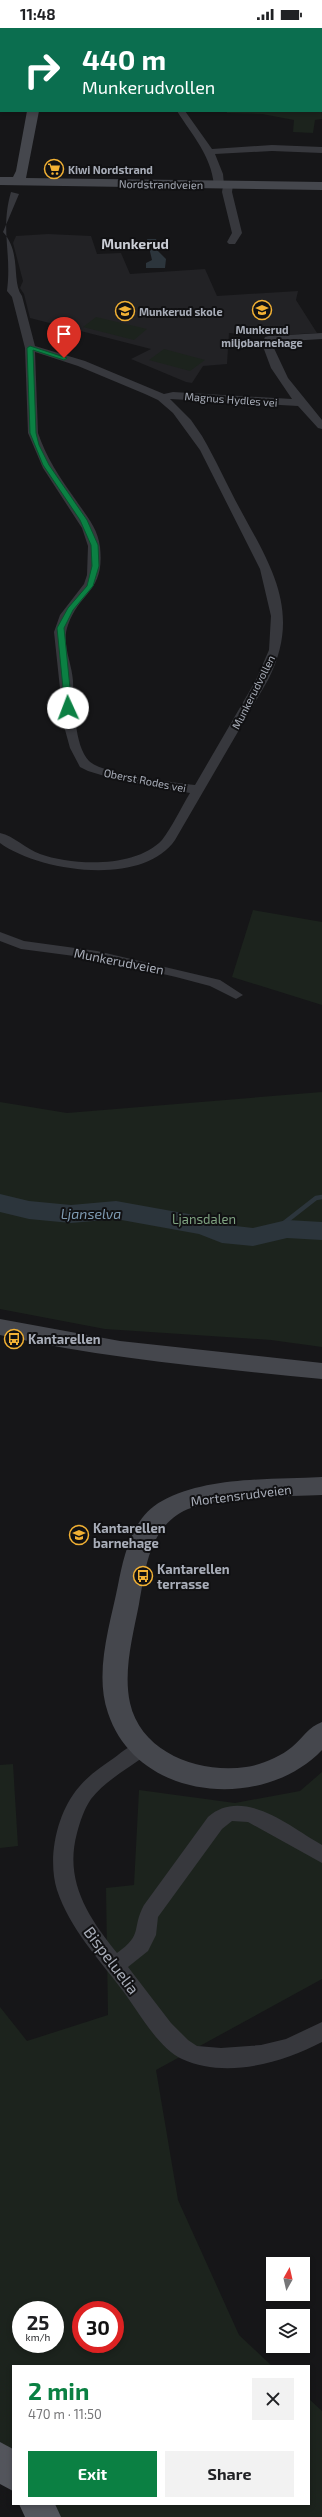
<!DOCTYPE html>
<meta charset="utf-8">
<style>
:root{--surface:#fff;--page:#f2f2f2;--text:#202124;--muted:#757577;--accent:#0b8043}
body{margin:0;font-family:"Exo 2",sans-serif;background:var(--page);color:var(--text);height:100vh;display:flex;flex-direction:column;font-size:15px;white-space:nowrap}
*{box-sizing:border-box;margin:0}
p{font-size:13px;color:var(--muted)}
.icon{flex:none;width:22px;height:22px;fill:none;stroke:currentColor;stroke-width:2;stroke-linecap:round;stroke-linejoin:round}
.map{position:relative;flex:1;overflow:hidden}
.sheet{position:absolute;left:12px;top:2337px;width:298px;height:140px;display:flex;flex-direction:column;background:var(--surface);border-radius:0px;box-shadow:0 2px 6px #0003}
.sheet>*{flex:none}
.hud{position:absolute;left:0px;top:0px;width:322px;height:84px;box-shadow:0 2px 6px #0003;background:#0b6e4f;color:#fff;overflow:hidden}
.needle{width:26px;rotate:8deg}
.controls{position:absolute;left:266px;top:2229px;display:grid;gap:8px}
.controls a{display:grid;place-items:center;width:44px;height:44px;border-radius:0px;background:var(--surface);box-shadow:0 2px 6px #0003;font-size:20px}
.speed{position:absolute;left:12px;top:2273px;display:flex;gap:8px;font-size:20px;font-weight:700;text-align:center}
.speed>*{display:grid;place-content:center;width:52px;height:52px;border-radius:50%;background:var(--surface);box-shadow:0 2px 6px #0003;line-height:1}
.speed small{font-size:10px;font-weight:400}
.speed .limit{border:6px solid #d22;background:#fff;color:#111}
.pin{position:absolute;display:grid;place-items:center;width:34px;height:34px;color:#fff;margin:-41px -17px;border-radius:50% 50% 50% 0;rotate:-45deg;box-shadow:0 0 4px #0007}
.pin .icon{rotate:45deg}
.me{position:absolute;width:44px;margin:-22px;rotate:358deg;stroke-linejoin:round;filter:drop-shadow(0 0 3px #0008)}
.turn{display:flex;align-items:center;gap:14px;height:84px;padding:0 16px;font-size:18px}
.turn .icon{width:52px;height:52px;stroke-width:2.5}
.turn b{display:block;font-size:28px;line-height:34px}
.round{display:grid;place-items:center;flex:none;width:42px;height:42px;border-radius:0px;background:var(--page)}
.summary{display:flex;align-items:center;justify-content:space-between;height:68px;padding:0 16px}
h1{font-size:24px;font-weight:700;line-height:30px;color:var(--accent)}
.primary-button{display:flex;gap:8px;margin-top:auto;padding:8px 16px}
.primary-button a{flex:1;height:46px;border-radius:0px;background:var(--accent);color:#fff;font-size:16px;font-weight:700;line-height:46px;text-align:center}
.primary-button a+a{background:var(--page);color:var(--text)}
.status{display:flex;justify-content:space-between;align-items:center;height:28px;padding:0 20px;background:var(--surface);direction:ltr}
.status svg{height:11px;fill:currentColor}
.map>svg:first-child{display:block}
</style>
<div class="status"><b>11:48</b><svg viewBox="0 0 49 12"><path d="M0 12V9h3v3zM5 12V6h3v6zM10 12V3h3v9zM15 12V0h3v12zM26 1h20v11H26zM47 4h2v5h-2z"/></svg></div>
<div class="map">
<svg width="322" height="2489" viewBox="0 0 322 2489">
<rect width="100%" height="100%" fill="#161618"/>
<polygon fill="#222225" points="48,206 91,208 97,226 121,225 130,246 205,241 217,268 298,263 296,272 317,305 262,308 229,305 227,336 203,338 192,355 186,354 131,331 151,321 30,290 24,266 20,260 23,253 13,215 16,208"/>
<g fill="#1c231d" fill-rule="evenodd">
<polygon points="321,66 322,91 315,92 313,105 293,104 294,92 262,86 227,85 226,83 321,83"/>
<polygon points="96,289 147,301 134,312 83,299"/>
<polygon points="164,321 205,332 190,343 149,332"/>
<polygon points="253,882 322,894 322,977 232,949"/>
<polygon points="322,1064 322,1319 271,1312 105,1301 0,1281 0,1074 67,1085"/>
<polygon points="13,1736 18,1818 0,1820 0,1737"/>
<path d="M322 1744V1951L156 2042 178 2172 239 2307 272 2338H13V2433L0 2414V1979L27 2013 108 1987 106 1860 134 1857 139 1762 235 1775 300 1763ZM21 2282H55V2316H21ZM81 2282H115V2316H81Z"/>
<polygon points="309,2371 322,2383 322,2489 54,2489 44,2476 309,2476"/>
</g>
<polygon fill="#2c353c" points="147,211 156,211 157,214 154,219 166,231 165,240 146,240 146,235 152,232"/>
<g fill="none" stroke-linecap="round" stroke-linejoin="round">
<polyline stroke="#2c353c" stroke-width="4.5" points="275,1202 316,1170 322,1169"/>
<polygon fill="#2c353c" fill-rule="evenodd" points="0,1166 29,1173 71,1177 116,1173 205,1189 227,1197 253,1200 287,1192 322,1194 322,1212 287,1210 253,1218 222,1215 199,1206 116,1191 71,1195 29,1191 0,1184"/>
<g fill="#37383d" fill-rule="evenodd">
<rect x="158" y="0" width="8" height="1"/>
<rect x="284" y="0" width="10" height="1"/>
<polygon points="321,15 322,16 322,22 321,21"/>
<path d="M177 83H185L212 121 272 117 322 119V125L272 123 215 126 223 146 224 157 228 154 233 157 232 164 242 205 235 216H229L227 214 232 205 222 164 223 158 219 160 214 157C211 127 192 107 177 83Z"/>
<path d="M11 164 19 166 3 204C22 225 11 253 22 268L35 318 85 333 164 366 173 364 292 371 271 340 262 316 265 309 269 308 322 305V311L273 314 272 316 288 350 322 392V401L318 400 298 378 170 371 191 392 202 408C216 432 227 457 240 481 272 540 302 585 268 652L175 812C143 859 40 844 0 815V805C14 808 26 821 40 826 73 838 136 840 162 812 171 801 182 778 190 765L121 753 88 743 80 739 70 720 64 698 54 604 60 587 84 556 87 547 88 518 82 500 43 440 28 405 25 320 12 269 7 263C12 225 0 202 11 164ZM35 324 78 338 145 366 158 372 173 385 200 422 260 541 271 588 269 622 256 652 195 757C172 754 104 747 89 733 74 718 74 674 73 653 72 635 61 615 68 597 80 563 105 564 100 519 98 500 85 486 75 471 60 450 46 429 38 405Z"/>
<polygon points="0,904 24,913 97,923 220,952 243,967 236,971 210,958 176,949 97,931 21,921 0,913"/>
<path d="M142 1712 149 1715 151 1720 149 1725C129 1740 106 1752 91 1771 84 1781 80 1794 77 1805 64 1853 88 1889 117 1925 144 1906 131 1901 144 1877L208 1789C243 1758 290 1799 322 1817V1835L248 1794 232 1793 222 1801 158 1889 156 1907 148 1923 128 1939 171 1995 188 2012 197 2018 221 2020 261 2017 286 2011 322 1994V2014C282 2035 226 2051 182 2031 159 2021 138 1983 123 1963 99 1931 70 1901 57 1862 47 1830 57 1784 79 1759 89 1747 102 1738 114 1730 123 1723 132 1716 142 1712Z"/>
</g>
<g fill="#45474d" fill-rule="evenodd">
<polygon points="41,0 53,0 40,1"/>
<polygon points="27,83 39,83 26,150 322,154 322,162 0,157 0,149 13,149 16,143"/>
<path d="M0 1291 120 1313 322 1335V1351C214 1340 106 1331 0 1307Z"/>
<path d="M322 1449V1467C286 1469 206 1467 177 1487 148 1507 145 1544 139 1576 133 1607 123 1643 130 1675 141 1725 200 1746 246 1739 261 1737 280 1729 292 1719 303 1710 308 1699 322 1694V1722C263 1784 137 1773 108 1685 94 1645 110 1597 118 1557 124 1527 132 1489 162 1473 208 1448 271 1452 322 1449Z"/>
</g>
<g fill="#53555c" fill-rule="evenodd">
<polygon points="0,2414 13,2421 13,2463 0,2456"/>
<polygon points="19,2476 55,2476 61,2489 25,2489"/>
</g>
</g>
<polygon fill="#0b8043" stroke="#07532c" points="30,318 67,330 64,332 33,322 36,405 39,417 49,437 87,492 98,517 99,538 93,558 73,582 64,600 72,680 68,682 65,680 57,600 68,580 87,558 92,538 91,517 80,492 43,437 30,405 27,320"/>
<defs>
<symbol id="supermarket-ring" viewBox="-11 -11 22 22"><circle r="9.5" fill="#111113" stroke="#f2b134" stroke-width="1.5"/><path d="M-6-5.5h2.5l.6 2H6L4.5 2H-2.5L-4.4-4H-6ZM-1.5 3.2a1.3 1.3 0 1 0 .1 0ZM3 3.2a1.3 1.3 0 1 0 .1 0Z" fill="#f2b134"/></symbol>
<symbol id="school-ring" viewBox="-11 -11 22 22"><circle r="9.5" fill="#111113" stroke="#f2b134" stroke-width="1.5"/><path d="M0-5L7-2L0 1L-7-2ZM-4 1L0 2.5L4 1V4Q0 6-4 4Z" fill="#f2b134"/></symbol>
<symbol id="bus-ring" viewBox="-11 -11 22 22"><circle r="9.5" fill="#111113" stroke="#f2b134" stroke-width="1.5"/><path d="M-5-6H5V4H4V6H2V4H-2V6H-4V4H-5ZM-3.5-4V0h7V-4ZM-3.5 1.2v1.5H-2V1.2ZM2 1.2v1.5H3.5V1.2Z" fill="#f2b134"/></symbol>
</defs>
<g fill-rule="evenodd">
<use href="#supermarket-ring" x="43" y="130" width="22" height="22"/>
<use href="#school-ring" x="251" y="271" width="22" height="22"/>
<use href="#school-ring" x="114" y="272" width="22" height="22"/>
<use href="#bus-ring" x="3" y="1300" width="22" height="22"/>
<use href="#school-ring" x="68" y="1496" width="22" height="22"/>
<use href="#bus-ring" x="132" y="1537" width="22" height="22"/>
</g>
<g text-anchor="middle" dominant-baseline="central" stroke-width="4" stroke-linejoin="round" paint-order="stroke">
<g font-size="11" font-weight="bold" fill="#a8adb8" stroke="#111113" text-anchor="start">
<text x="68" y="141">Kiwi Nordstrand</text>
<text x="139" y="283">Munkerud skole</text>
<text x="262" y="301" text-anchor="middle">Munkerud<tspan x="262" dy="13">miljøbarnehage</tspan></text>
</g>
<g font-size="11" fill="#a8adb8" stroke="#111113">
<text transform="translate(161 156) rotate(1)">Nordstrandveien</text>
<text transform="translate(231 371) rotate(4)">Magnus Hydles vei</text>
<text transform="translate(253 664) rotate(-63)">Munkerudvollen</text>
<text transform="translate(145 752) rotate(11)">Oberst Rodes vei</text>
</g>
<g font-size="13" fill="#a8adb8" stroke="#111113">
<text transform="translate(119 933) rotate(11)">Munkerudveien</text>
<text transform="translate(241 1467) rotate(-7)">Mortensrudveien</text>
</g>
<g font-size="13" fill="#7fa381" stroke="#111113">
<text x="204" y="1191">Ljansdalen</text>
</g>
<g font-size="13" font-weight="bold" fill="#a8adb8" stroke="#111113" text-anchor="start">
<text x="28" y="1311">Kantarellen</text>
<text x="93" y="1500">Kantarellen<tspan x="93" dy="15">barnehage</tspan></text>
<text x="157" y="1541">Kantarellen<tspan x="157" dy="15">terrasse</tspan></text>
</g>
<g font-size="14" font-weight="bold" fill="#c9ccd4" stroke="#111113">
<text x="135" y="215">Munkerud</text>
</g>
<g font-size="14" font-style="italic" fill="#7f9bb3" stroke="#111113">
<text x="91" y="1185">Ljanselva</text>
</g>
<g font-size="16" fill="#a8adb8" stroke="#111113">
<text transform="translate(112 1932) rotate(53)">Bispeluelia</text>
</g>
</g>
</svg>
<div class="controls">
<a><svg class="needle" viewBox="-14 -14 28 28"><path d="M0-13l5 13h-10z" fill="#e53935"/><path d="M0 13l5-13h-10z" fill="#757577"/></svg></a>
<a><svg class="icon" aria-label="layers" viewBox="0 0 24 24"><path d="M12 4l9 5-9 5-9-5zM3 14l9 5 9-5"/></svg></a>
</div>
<div class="speed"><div>25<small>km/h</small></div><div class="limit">30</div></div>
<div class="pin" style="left:64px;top:330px;background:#d93025"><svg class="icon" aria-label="arrive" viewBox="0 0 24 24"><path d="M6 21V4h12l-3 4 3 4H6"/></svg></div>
<svg class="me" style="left:68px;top:680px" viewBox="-20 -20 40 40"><circle r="19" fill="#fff"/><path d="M0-13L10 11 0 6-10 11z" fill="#0b8043"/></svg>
<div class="hud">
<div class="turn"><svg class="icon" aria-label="right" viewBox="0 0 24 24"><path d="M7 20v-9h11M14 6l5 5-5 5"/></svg><div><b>440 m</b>Munkerudvollen</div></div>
</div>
<section class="sheet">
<div class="summary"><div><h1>2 min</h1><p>470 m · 11:50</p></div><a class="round"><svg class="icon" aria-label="close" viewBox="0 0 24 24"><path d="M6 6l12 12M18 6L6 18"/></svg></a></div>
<div class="primary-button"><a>Exit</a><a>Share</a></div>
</section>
</div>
